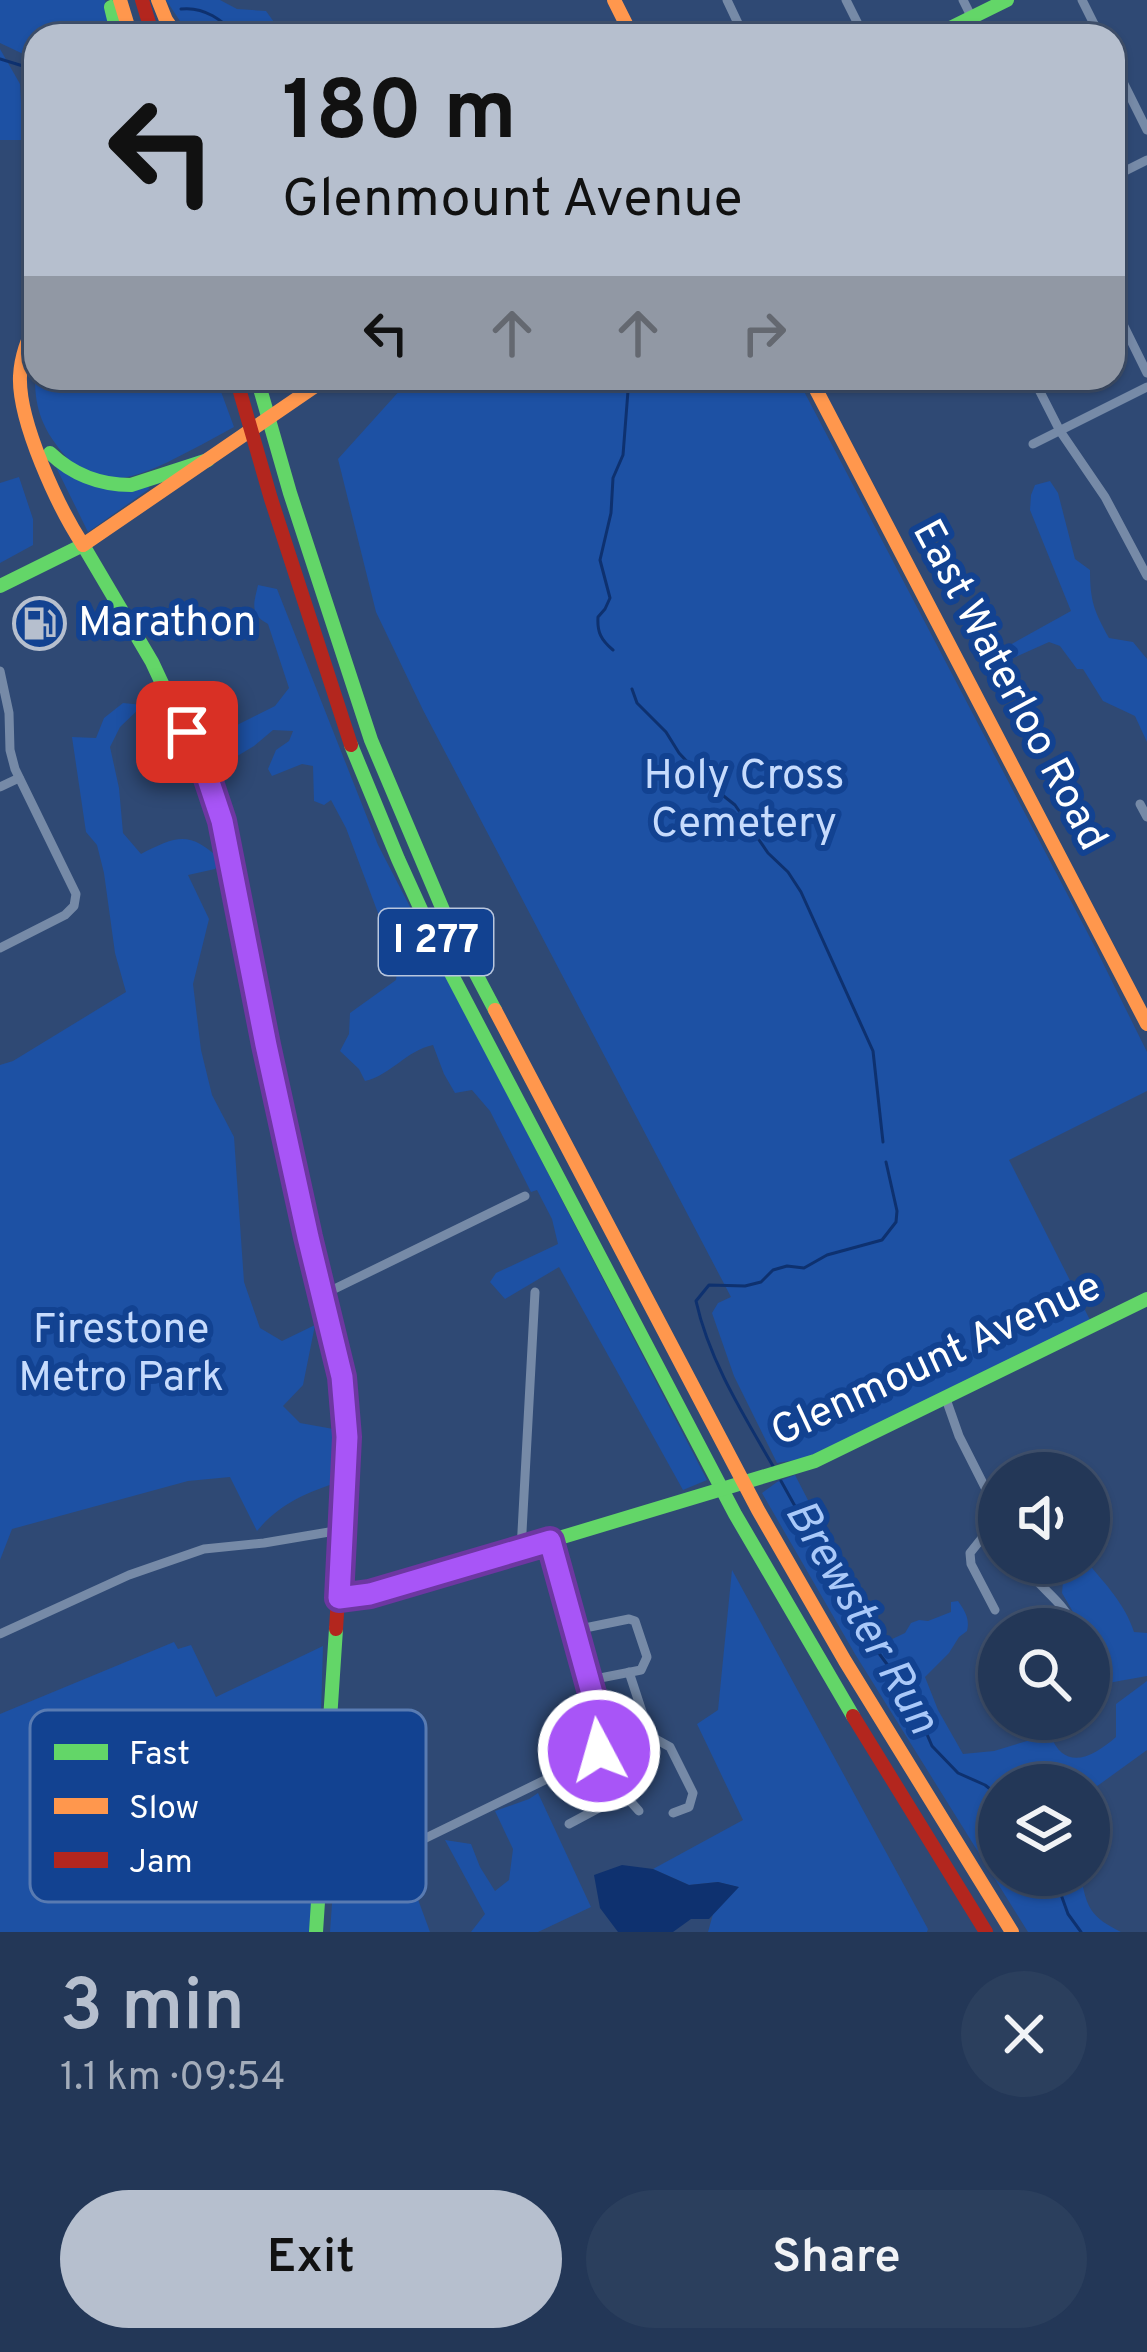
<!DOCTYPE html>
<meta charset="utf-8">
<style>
:root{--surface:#233757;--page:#2b3f5d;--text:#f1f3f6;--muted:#a3acba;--line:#40516d;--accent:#b6bfce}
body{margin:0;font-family:Overpass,sans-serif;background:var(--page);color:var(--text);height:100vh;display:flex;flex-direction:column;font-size:45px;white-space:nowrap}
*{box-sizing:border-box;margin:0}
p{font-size:39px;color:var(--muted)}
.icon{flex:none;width:66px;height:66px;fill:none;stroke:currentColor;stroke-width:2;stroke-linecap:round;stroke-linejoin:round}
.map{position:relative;height:1932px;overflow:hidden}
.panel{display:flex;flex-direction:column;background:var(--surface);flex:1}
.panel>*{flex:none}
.hud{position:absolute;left:24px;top:24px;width:1101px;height:366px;border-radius:36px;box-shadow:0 3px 9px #0004,0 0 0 3px var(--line);background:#b6bfce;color:#111;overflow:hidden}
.fabs{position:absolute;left:978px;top:1452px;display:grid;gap:24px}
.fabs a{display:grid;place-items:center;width:132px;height:132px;border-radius:50%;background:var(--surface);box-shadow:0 3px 9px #0004,0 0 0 3px var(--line);font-size:60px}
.pin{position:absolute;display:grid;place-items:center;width:102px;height:102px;color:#fff;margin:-51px;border-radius:24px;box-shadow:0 6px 18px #0006}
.me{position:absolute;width:132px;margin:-66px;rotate:354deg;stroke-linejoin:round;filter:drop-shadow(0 0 9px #0008)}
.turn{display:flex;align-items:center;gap:42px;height:252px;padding:0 60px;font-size:54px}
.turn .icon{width:156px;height:156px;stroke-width:2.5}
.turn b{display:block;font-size:84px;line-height:102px}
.lanes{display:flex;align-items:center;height:114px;padding:0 60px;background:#0003;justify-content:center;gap:60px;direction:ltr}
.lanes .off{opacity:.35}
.round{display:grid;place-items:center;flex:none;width:126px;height:126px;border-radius:63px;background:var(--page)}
.head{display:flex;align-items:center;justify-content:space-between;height:204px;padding:0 60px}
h1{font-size:72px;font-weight:600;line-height:90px;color:var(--accent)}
.button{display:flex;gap:24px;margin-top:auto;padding:24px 60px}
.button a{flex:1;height:138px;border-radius:72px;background:var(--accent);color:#111;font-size:48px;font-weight:600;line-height:138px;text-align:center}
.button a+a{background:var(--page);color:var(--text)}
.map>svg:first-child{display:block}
</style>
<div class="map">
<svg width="1147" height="1932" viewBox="0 0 1147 1932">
<rect width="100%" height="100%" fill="#2f4974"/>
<g fill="#1d51a4">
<polygon points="0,0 105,0 115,36 36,36 36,60 0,43"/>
<polygon points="166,0 220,0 237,9 266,11 284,36 190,36"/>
<polygon points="0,49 20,84 23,140 0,140"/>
<path d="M36 364V378H216L234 427C212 439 190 451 168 462 122 484 88 490 55 443 37 418 33 394 36 364Z"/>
<polygon points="411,378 797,378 1096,949 1147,1052 1147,1091 1009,1160 1090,1320 849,1440 802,1459 777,1463 734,1376 712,1313 718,1303 731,1297 423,710 376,612 338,459"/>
<polygon points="55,465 148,485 149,489 88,532"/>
<polygon points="19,477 33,519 33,545 0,563 0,483"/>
<path d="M1050 481 1058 493 1075 559 1090 570C1090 601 1094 611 1109 638L1133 642 1147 659V742L1135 716 1103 701 1083 669H1077L1060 646 1049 642 1009 660 999 656V651L1071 611 1030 510 1031 495 1035 485Z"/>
<path d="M258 585 277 589 378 845 707 1480 683 1490 559 1267 505 1299 490 1282 496 1273 558 1244 552 1219 537 1190 531 1192 490 1111 472 1090 455 1093 444 1074 433 1045C407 1050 391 1075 365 1081L359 1069 340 1051 349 1034 350 1013 396 980 398 963 390 933 378 913 346 828 331 800 324 805 314 801 313 766 302 764 272 776 268 769 276 750 289 741 293 731 273 730 254 746 229 761 218 749 219 734 275 706 289 688 268 624C249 614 254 603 258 585Z"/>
<path d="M123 703 143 705 120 727 110 747 119 788 123 833 141 854C178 835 190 831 222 861L215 869 188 875 209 919 193 984 201 1050 212 1095 234 1137 244 1282 260 1328 282 1341 315 1325 303 1385 283 1406 300 1423 339 1430 338 1482C306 1493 279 1504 257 1531L230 1477 188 1481 12 1529 0 1560V1065L13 1061 126 992 115 953 104 873 97 845 86 832 72 737 96 738 104 718Z"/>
<path d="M795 1475 855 1591 888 1641 905 1633 911 1623 919 1620 928 1621 951 1612V1602L958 1601C965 1611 970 1619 967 1631L959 1637 949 1653 925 1677 938 1710 963 1754 994 1751 1050 1734C1064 1772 1092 1758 1116 1737V1704L1147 1681V1750L1089 1792V1785H999V1875H1081C1086 1908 1091 1917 1121 1932H1028L855 1654 762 1493 777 1482Z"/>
<path d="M1057 1563H1088C1106 1585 1125 1604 1134 1632L1147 1633V1676L1108 1683C1090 1670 1089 1650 1089 1629H1083L1062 1593 1063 1581Z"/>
<polygon points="732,1570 928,1929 927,1932 708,1932 713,1914 738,1887 718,1882 689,1885 653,1869 743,1820 697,1724 718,1710"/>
<polygon points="174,1642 178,1649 191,1645 216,1697 323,1646 320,1747 324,1750 318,1823 312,1825 311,1840 315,1842 312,1932 0,1932 0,1714"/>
<polygon points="538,1793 591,1907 538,1932 471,1932 485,1914 445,1840 471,1844 480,1867 495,1891 509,1880 513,1849 495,1811 529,1799"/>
<polygon points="402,1856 430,1932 330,1932 335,1861"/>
</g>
<polygon fill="#0e316f" points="622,1865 653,1869 689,1885 718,1882 739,1887 709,1919 691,1919 673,1932 618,1932 600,1908 594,1875"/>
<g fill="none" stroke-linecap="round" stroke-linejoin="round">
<g stroke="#0e316f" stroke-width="3">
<path d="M181 9C205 6 222 21 239 36"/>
<polyline points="0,59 23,66 36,63"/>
<path d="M613 650C601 640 597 632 598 617L605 609 610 598 600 560 611 513 613 478 623 455 629 378"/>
<polyline points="632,689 637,703 666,732 679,753 706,782 735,805 768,853 788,872 801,892 873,1051 883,1142"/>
<path d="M773 1466C743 1414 709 1360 696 1301L709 1285 745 1286 761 1282 773 1270 787 1266 804 1268 827 1255 882 1240 896 1222 897 1211 886 1162"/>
<polyline points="781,1481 870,1641 911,1697 932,1746 958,1773 985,1785 999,1796"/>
<polyline points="1054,1875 1068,1914 1081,1932"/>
</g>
<g stroke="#768aa7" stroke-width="9">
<polyline points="727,0 744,36"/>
<polyline points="846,0 864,36"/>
<polyline points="963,0 981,36"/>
<polyline points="1082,0 1100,36"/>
<polyline points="1113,62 1147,130"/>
<polyline points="1113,177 1147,160"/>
<polyline points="1113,304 1147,373"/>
<polyline points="1033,378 1060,431 1105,497 1147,576"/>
<polyline points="1033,444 1147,387"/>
<polyline points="0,671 9,713 10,750 15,769 76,894 74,906 65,915 0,948"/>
<polyline points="0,787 19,778"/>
<polyline points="1140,804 1147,817"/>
<polyline points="322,1295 525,1196"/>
<polyline points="946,1399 959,1436 999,1515"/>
<polyline points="995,1508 982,1538 970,1553 971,1564 995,1610"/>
<polyline points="521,1550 535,1292"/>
<path d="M1024 1563C1038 1589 1064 1600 1075 1629"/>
<polyline points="575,1630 629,1619 635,1621 647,1657 641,1670 590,1680"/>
<polyline points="0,1634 129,1575 204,1549 264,1543 341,1530"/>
<polyline points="629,1672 650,1736 670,1747 693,1793 689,1807 673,1813"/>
<polyline points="606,1748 610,1751 650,1736"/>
<polyline points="610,1751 631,1802 639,1811"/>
<polyline points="569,1824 627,1793"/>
<path d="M321 1851 369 1856 393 1854 590 1758C603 1750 603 1740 601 1726L551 1541"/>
</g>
<g stroke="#63d668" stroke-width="14">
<polyline points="111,7 118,36"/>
<polyline points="934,36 1007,0"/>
<polyline points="257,378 290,493 371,740 446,917 495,1010"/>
<path d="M50 453C73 475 99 485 131 485L208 460"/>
<polyline points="0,586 83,545 152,662 216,799 274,1083"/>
<polyline points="351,745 398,859 442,956 735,1514 853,1716"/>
<polyline points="339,1598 351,1598 393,1588 815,1461 1147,1299"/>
<polyline points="316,1932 336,1629"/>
</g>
<g stroke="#ff974d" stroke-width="14">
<polyline points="120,0 131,36"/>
<polyline points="158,0 166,20 177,36"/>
<polyline points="614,0 632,36"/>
<path d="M36 321C28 339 21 356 20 376 18 421 58 507 83 545"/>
<polyline points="810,378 1147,1024"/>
<polyline points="83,545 327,378"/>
<polyline points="495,1010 758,1510 845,1661 1012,1932"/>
</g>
<g stroke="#b3261e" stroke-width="14">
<polyline points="142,0 153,36"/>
<polyline points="236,378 271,499 351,745"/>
<polyline points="274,1083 345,1394 347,1456 336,1629"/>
<polyline points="853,1716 986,1932"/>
</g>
</g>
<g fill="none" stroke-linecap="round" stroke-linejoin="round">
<defs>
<polyline id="route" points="187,732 204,767 222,821 266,1045 308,1237 342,1377 347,1437 339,1598 370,1594 550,1541 601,1726 603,1744 599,1751"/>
</defs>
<use href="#route" stroke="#6d37a1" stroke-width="30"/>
<use href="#route" stroke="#a855f7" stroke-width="21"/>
</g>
<defs>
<symbol id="fuel-ring" viewBox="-11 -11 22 22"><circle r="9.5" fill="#124291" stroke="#b6bfce" stroke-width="1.5"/><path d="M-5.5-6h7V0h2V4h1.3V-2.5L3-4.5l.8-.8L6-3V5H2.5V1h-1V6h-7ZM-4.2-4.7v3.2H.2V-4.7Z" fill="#b6bfce"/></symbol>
</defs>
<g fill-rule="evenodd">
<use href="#fuel-ring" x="10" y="594" width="59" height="59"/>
</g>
<g text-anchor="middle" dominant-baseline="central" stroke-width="12" stroke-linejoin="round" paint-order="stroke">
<rect fill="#124291" stroke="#b8c6de" stroke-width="3" x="379" y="909" width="114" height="66" rx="9"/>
<g font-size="39" font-weight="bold" fill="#fff">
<text x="436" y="942">I 277</text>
</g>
<g font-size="42" fill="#fff" stroke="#124291" text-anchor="start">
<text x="78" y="624">Marathon</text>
</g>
<g font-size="42" fill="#fff" stroke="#124291">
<text transform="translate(1008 686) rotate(62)">East Waterloo Road</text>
<text transform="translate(937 1361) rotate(-25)">Glenmount Avenue</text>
</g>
<g font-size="42" fill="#c6dbfd" stroke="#124291">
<text x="744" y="777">Holy Cross<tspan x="744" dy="48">Cemetery</tspan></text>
<text x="121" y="1331">Firestone<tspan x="121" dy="48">Metro Park</tspan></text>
</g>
<g font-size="45" font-style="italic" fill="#aac9f9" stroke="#124291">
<text transform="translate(860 1618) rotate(60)">Brewster Run</text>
</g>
</g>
<rect x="30" y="1710" width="396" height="192" rx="18" fill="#124291" stroke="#597bb2" stroke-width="3"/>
<rect x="54" y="1744" width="54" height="16" fill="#63d668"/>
<rect x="54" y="1798" width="54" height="16" fill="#ff974d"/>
<rect x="54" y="1852" width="54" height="16" fill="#b3261e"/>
<g font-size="33" fill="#fff">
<text x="129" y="1764">Fast</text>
<text x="129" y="1818">Slow</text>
<text x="129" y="1872">Jam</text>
</g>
</svg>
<div class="fabs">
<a><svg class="icon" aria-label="sound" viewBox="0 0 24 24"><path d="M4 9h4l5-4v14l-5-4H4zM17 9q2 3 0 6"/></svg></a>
<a><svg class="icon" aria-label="search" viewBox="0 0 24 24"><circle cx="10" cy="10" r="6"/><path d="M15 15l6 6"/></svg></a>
<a><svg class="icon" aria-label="layers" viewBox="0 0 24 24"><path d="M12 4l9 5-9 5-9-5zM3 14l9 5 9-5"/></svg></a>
</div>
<div class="pin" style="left:187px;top:732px;background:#d93025"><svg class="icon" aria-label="arrive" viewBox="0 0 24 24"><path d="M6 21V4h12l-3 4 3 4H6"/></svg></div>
<svg class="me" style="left:599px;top:1751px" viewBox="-20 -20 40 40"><circle r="17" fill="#a855f7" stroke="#fff" stroke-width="3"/><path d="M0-11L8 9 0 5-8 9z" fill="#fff"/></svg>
<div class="hud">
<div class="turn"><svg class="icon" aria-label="left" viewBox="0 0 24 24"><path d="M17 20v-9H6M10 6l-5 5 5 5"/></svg><div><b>180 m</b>Glenmount Avenue</div></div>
<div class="lanes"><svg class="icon" aria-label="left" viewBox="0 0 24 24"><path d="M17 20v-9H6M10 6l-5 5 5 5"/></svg><svg class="icon off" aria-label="ahead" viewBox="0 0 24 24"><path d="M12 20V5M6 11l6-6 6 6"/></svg><svg class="icon off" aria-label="ahead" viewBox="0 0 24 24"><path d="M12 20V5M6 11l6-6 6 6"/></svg><svg class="icon off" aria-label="right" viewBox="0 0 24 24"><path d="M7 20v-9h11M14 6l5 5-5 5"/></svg></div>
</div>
</div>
<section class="panel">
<div class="head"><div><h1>3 min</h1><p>1.1 km · 09:54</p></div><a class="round"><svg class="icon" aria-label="close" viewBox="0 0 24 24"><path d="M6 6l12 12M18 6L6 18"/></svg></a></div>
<div class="button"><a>Exit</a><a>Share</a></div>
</section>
